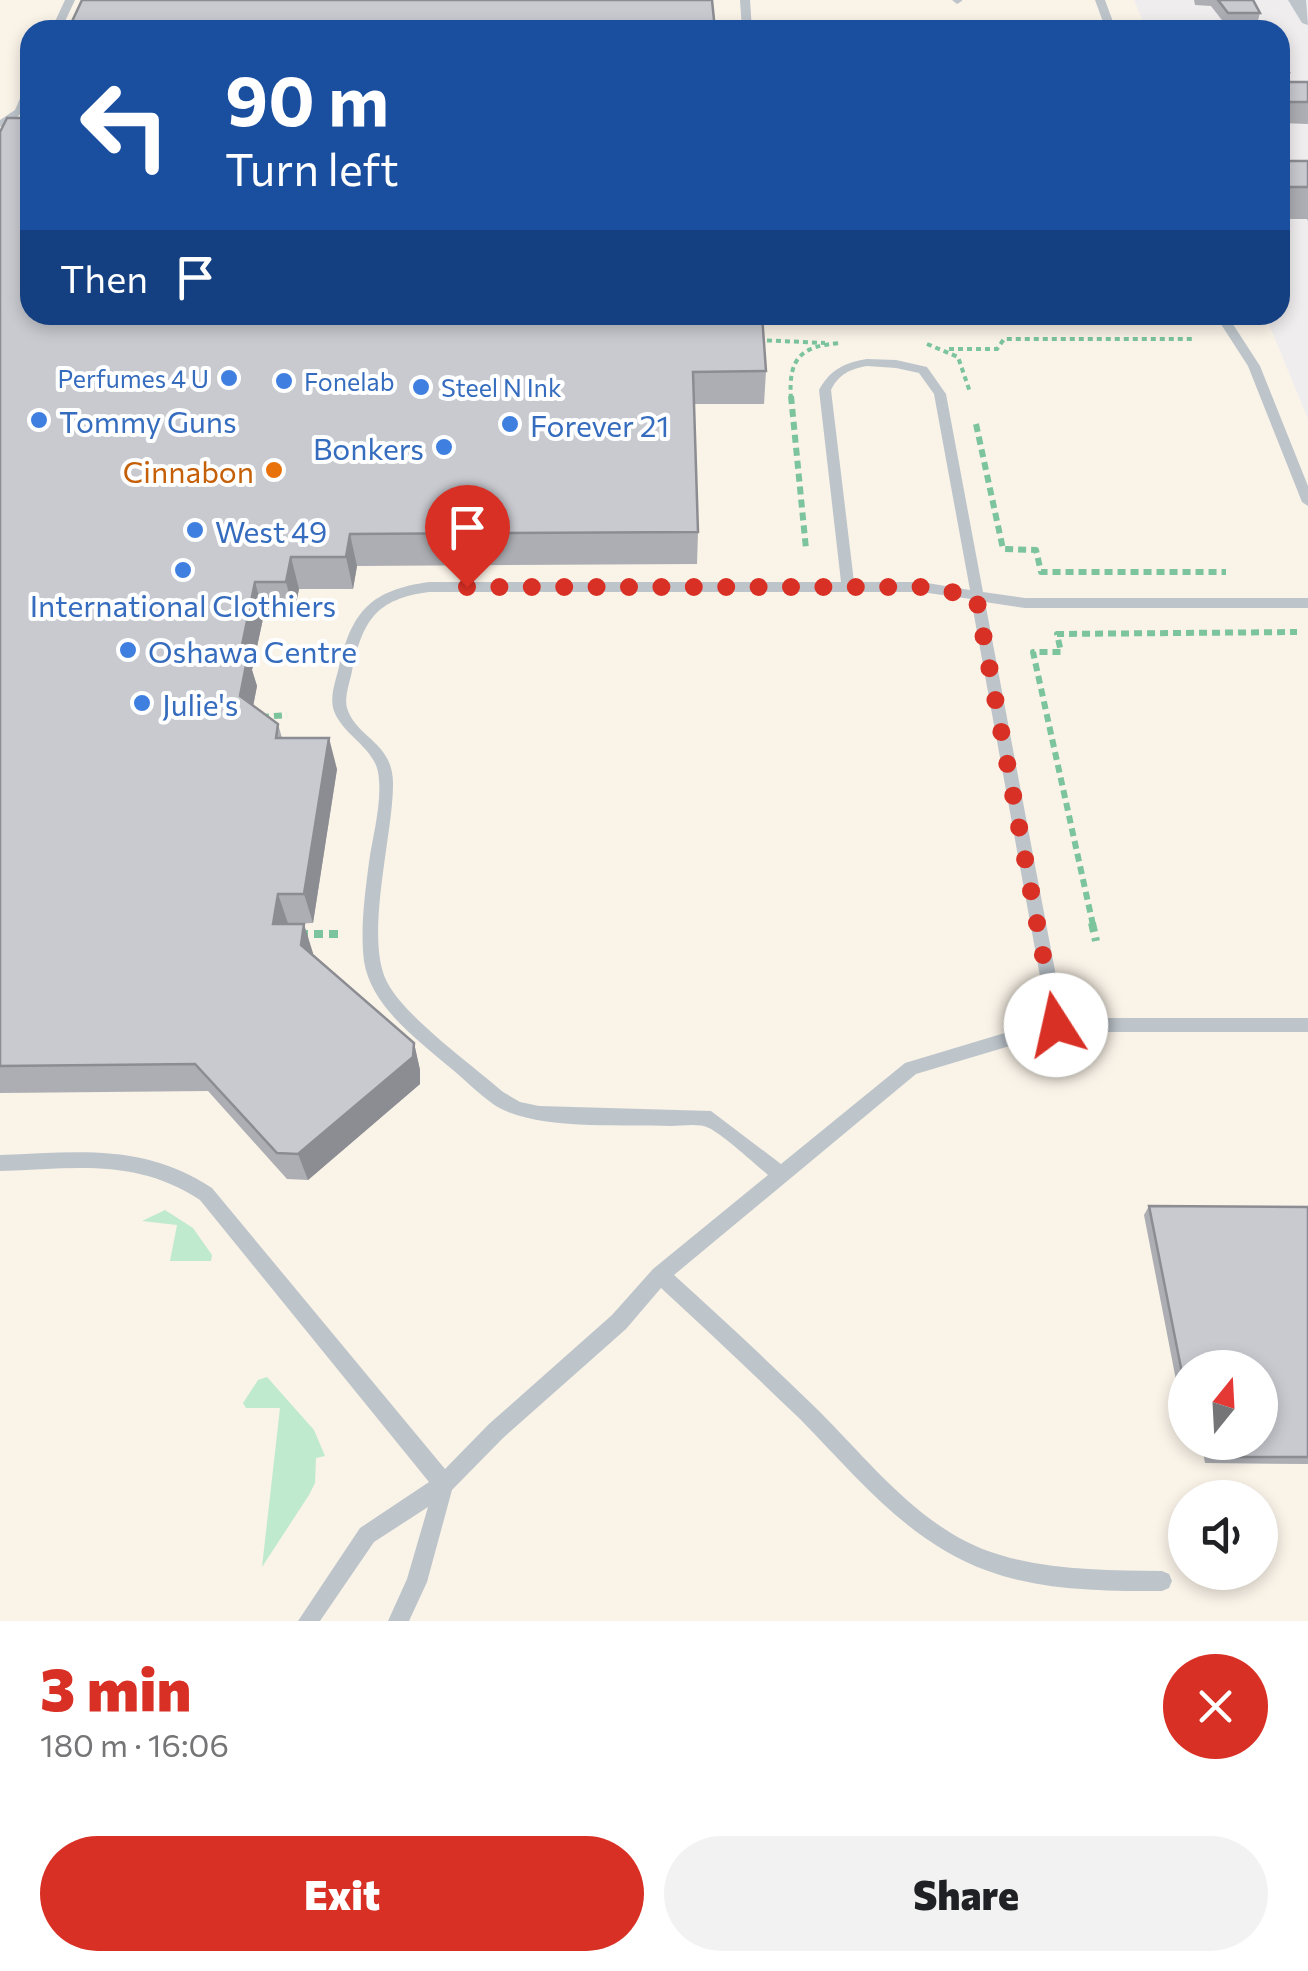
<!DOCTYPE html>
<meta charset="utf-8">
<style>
:root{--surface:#fff;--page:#f2f2f2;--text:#202124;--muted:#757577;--accent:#d93025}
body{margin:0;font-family:Commissioner,sans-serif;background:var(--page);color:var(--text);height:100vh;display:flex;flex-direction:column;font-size:38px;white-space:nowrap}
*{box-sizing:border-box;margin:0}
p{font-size:32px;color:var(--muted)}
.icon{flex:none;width:55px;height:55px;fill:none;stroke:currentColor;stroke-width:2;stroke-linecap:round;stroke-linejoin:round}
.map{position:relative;height:1621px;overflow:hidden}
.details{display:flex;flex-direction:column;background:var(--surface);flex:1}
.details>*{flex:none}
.guide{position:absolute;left:20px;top:20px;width:1270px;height:305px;border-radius:30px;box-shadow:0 5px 15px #0003;background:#1a4fa0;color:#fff;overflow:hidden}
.needle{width:65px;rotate:18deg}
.buttons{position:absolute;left:1168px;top:1350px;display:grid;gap:20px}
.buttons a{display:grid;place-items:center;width:110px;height:110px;border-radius:50%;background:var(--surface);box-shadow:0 5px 15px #0003;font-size:50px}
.pin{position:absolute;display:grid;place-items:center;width:85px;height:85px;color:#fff;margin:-102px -42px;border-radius:50% 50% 50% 0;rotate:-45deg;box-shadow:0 0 10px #0007}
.pin .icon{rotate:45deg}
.me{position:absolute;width:110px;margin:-55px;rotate:350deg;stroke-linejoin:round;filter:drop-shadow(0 0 8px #0008)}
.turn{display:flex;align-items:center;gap:35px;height:210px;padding:0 40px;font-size:45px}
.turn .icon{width:130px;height:130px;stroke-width:2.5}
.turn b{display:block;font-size:70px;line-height:85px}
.then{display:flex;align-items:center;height:95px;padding:0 40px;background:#0003;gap:20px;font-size:38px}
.round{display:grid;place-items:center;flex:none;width:105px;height:105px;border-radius:52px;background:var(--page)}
.head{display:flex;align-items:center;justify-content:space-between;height:170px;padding:0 40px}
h1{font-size:60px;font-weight:800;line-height:75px;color:var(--accent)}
.cta{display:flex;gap:20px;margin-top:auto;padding:20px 40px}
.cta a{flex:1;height:115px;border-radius:60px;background:var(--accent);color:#fff;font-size:40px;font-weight:800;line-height:115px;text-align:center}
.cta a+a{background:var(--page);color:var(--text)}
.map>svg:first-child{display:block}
</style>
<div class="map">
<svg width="1308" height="1621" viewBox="0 0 1308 1621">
<rect width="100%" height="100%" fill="#f0edee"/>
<path fill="#faf3e8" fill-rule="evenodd" d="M0 0H1134L1147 30H30V315H1265L1308 419V1621H0ZM1185 1368H1260V1442H1185ZM1185 1498H1260V1572H1185Z"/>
<g fill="#bfeace">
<polygon points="165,1210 193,1228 212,1255 211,1261 170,1261 177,1225 142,1221"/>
<polygon points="267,1377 314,1430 325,1456 316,1458 315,1483 309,1495 262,1567 280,1408 246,1408 243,1403 258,1380"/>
</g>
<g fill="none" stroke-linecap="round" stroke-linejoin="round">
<g stroke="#7bc49c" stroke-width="4" stroke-dasharray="5 4" stroke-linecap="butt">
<polyline points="758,340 825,343"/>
<polyline points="927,344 958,357 970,392"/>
<polyline points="949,349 997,349 1004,339 1195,339"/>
<path d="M791 399C788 359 800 346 840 343"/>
</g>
<g stroke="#7bc49c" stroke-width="6" stroke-dasharray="8 5" stroke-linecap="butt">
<polyline points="791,396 806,549"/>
<polyline points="976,424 1003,549 1036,550 1041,572 1226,572"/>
<polyline points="261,717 287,715"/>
<polyline points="1093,925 1033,652 1061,652 1057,634 1297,632"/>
</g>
<g stroke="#7bc49c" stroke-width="8" stroke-dasharray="9 6" stroke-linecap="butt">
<polyline points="1092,923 1096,941"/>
<polyline points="299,934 342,934"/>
</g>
<g fill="#bdc5cb" fill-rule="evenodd">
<polygon points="65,0 75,0 61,30 51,30"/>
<polygon points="740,0 750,0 752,30 742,30"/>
<polygon points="952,0 962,0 962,1 957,4"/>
<polygon points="1095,0 1105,0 1116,30 1106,30"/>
<path d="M30 84C30 107 21 118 0 127V120L15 110 25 87Z"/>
<polygon points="1215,315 1227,315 1260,366 1308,486 1308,506 1302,502 1248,366"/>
<path d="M867 359 896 360 927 367 946 394 983 592 1025 598H1308V608H1025L985 602 1064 1018H1308V1032H1057L916 1074 674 1275C723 1319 772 1365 819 1411 869 1461 919 1526 988 1551 1044 1571 1104 1570 1162 1571L1169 1574 1172 1581 1169 1588 1162 1591C1104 1591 1043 1591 988 1571 909 1543 857 1477 800 1419 754 1375 708 1331 661 1288L626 1329 503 1438 452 1490 427 1582 409 1621H388L407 1579 428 1507 374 1542 320 1621H298L360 1528 429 1482 200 1200C135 1157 73 1169 0 1171V1155C78 1152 144 1143 212 1188L445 1469 489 1424 612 1315 653 1269 768 1175C755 1164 722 1134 709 1128 699 1123 682 1126 671 1126 623 1124 532 1131 493 1104 479 1094 466 1081 453 1070 419 1041 371 1007 364 961 360 928 365 894 369 862 373 834 383 800 378 772 373 747 343 735 334 711 329 697 336 680 339 667 352 610 372 590 429 582H841L819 390C831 369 844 363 867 359ZM867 366 896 368 919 373 934 394 970 590 921 582H854L831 390C839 374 850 369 867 366ZM429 592H921L971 599 1048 1020 905 1063 781 1164 711 1111 539 1106 520 1102 503 1092C471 1064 405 1017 387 982 364 938 393 835 393 785 394 742 356 738 347 708 344 697 350 682 352 671 363 620 376 599 429 592Z"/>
</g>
<polygon fill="#bdc5cb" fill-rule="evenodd" points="1288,0 1306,0 1308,25 1302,23"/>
</g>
<g fill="#acaeb3">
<polygon points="1194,0 1253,0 1260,13 1257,24 1225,24 1211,6 1195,5"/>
<polygon points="1280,49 1289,72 1286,82 1308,82 1308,124 1280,123"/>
<polygon points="0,132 766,371 764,404 694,404 698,532 697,564 357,566 353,589 299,589 294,613 264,614 252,670 257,686 253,706 278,724 282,738 337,769 313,923 288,924 313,953 312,955 414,1043 420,1070 420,1084 308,1180 287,1179 208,1091 0,1093"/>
<polygon points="1280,161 1308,161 1308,221 1307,219 1280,219"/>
<polygon points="1149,1206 1308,1207 1308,1464 1205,1463 1201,1442 1260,1442 1260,1368 1185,1368 1185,1381 1176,1380 1144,1215"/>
</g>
<g fill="#8c8d92">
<polygon points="350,534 357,566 353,589 346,557"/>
<polygon points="291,557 299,589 294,613 286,582"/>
<polygon points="255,582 264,614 252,670 257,686 249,727 240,696 240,655"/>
<polygon points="329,738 337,769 313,923 304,894"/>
<polygon points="278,894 288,923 283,953 273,924"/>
<polygon points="304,924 313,953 310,974 301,945"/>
<polygon points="414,1043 420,1070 420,1084 308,1180 298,1154"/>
</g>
<g fill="#c8cad0" stroke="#8c8d92" stroke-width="2.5">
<polygon points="82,0 712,0 715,30 68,30"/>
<polygon points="1218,0 1253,0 1260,13 1228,13"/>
<polygon points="1238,26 1267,27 1268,30 1239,30"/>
<polygon points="1280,49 1289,72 1280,72"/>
<rect x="1280" y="82" width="28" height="20"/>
<polygon points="7,118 30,118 30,315 762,315 766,371 693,372 698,532 350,534 346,557 291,557 286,582 255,582 240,655 248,655 240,696 278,724 276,738 329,738 304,894 278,894 273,924 304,924 301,945 414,1043 413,1057 298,1154 277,1153 195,1064 0,1066 0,132"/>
<polygon points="1280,161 1308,161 1308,187 1285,187 1280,176"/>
<polygon points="1149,1206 1308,1207 1308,1457 1211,1457 1208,1442 1260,1442 1260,1368 1185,1368 1185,1373 1182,1373"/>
</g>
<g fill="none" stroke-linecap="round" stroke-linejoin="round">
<polyline stroke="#d93025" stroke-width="18" stroke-dasharray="0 32.4" points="467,587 921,587 976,596 1056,1025"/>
</g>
<g fill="#3f7fe0" stroke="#fff" stroke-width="4">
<circle cx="229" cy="378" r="10"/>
<circle cx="284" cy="381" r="10"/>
<circle cx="421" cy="387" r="10"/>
<circle cx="39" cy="420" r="10"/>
<circle cx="510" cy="424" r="10"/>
<circle cx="444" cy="447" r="10"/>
<circle cx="195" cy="530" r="10"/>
<circle cx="183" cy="570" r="10"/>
<circle cx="128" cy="650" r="10"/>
<circle cx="142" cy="703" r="10"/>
</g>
<circle fill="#e8710a" stroke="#fff" stroke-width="4" cx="274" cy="470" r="10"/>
<g text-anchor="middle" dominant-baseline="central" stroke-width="8" stroke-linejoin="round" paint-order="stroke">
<g font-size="25" fill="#366cbe" stroke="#fff" text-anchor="start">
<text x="209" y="378" text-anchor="end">Perfumes 4 U</text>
<text x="304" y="381">Fonelab</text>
<text x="441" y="387">Steel N Ink</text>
</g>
<g font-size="30" fill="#366cbe" stroke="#fff" text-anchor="start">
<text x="59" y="420">Tommy Guns</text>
<text x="530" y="424">Forever 21</text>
<text x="424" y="447" text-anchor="end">Bonkers</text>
<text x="215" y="530">West 49</text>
<text x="183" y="604" text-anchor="middle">International Clothiers</text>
<text x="148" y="650">Oshawa Centre</text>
<text x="162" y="703">Julie's</text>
</g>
<g font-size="30" fill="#c56008" stroke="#fff" text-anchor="end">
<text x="254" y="470">Cinnabon</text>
</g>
</g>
</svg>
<div class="buttons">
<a><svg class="needle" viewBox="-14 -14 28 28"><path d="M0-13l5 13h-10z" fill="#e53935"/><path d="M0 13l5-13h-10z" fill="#757577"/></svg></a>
<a><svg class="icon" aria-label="sound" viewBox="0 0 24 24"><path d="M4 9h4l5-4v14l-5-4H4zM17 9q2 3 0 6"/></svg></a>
</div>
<div class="pin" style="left:467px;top:587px;background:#d93025"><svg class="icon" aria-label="arrive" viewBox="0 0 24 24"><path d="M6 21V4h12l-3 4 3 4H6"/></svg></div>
<svg class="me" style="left:1056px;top:1025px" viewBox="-20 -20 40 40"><circle r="19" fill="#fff"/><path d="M0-13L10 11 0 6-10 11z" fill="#d93025"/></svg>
<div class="guide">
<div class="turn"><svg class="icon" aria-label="left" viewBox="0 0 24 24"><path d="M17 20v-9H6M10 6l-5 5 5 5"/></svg><div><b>90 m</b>Turn left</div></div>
<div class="then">Then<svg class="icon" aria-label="arrive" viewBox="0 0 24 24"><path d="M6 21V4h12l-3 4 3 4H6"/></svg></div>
</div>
</div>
<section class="details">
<div class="head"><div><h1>3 min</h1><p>180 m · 16:06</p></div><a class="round" style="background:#d93025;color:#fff"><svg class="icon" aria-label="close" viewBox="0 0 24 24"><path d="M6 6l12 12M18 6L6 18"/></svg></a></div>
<div class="cta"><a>Exit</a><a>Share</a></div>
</section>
